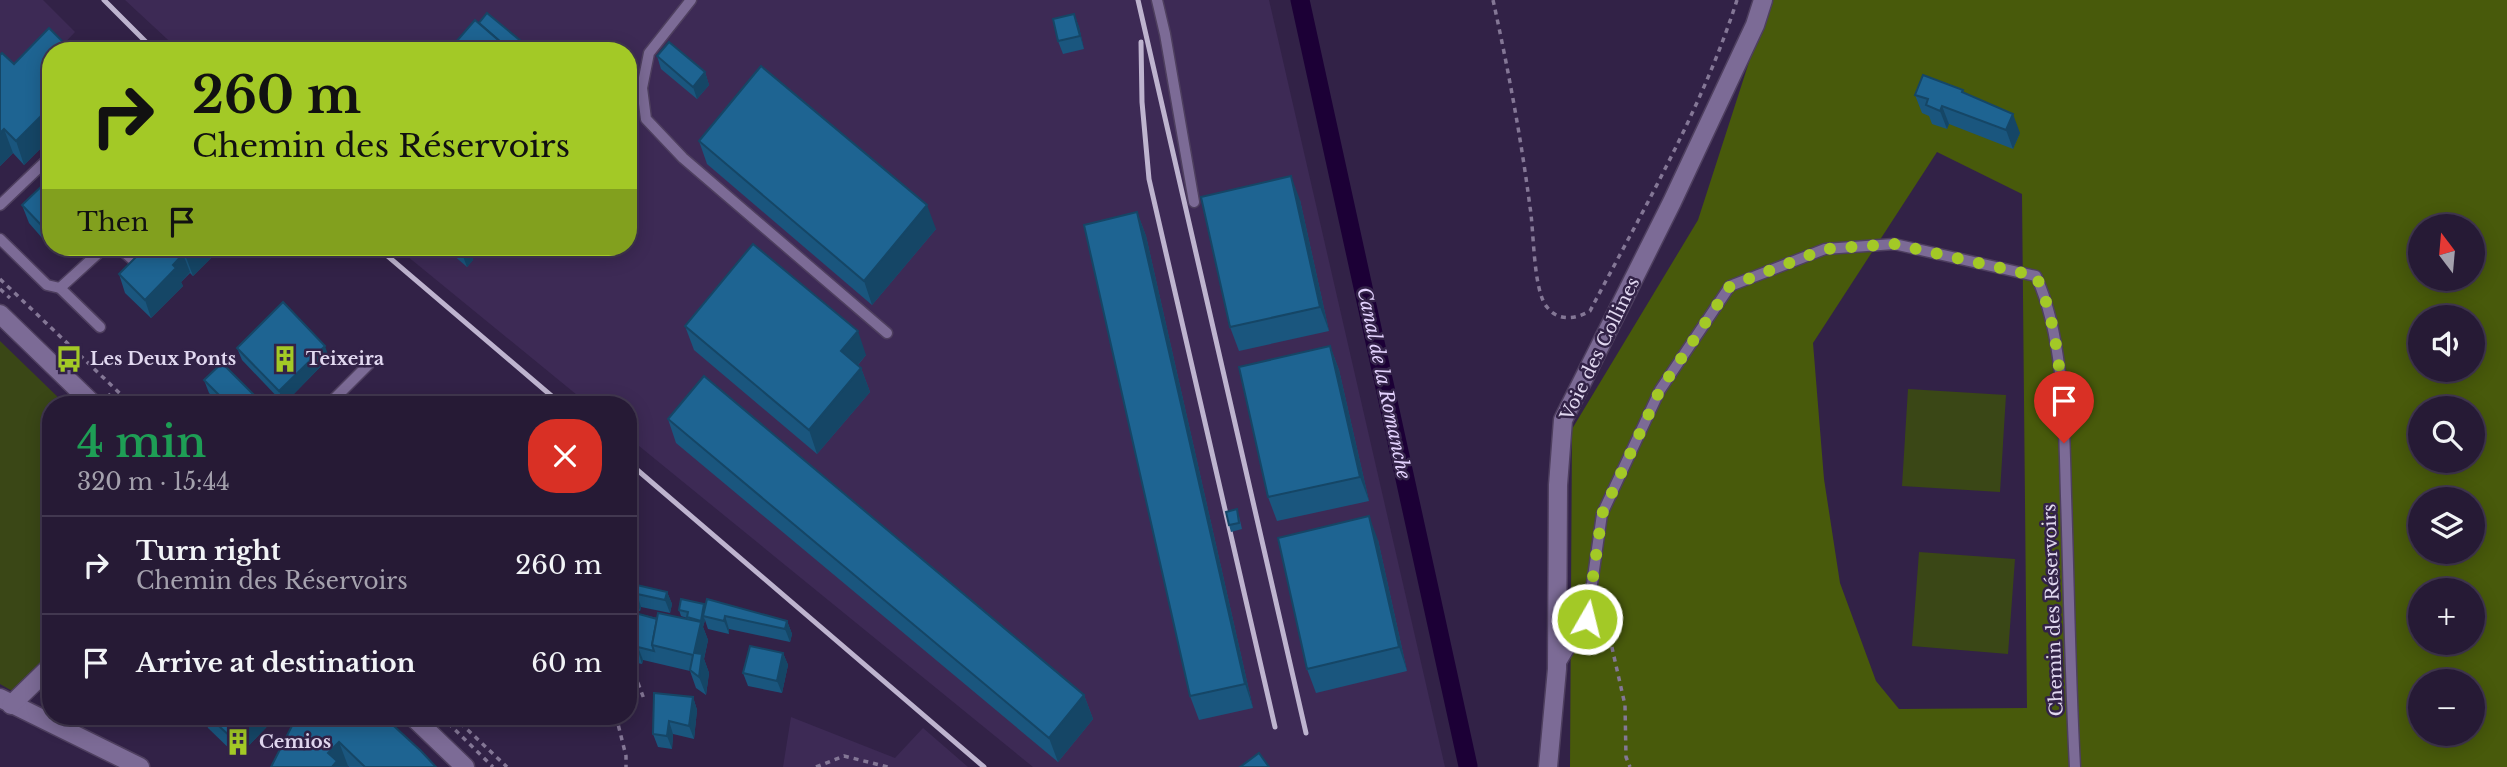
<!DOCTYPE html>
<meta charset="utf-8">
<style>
:root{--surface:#261a35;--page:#2e233d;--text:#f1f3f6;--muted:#a4a1ad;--line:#423850}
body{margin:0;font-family:"Libre Baskerville",serif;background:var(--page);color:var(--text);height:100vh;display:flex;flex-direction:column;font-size:26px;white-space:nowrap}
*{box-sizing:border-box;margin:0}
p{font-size:23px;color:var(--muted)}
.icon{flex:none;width:38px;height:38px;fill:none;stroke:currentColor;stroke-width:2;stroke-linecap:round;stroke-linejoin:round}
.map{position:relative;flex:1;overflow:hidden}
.sheet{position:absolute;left:42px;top:396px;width:595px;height:329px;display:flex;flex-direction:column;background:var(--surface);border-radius:28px;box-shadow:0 4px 18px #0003,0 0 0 2px var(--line)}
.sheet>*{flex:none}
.top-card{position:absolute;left:42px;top:42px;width:595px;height:214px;border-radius:28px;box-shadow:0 4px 18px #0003,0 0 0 2px var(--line);background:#a3c926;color:#111;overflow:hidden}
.needle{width:46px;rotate:344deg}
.buttons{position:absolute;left:2408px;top:214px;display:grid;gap:14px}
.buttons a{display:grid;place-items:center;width:77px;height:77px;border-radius:50%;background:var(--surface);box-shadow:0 4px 18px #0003,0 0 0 2px var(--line);font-size:35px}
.pin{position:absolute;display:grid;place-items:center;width:60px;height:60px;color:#fff;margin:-72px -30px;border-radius:50% 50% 50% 0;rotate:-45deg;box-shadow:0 0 7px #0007}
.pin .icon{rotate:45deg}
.me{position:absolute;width:77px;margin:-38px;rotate:8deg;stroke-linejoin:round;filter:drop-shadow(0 0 5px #0008)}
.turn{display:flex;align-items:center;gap:24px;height:147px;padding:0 35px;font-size:32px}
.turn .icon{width:91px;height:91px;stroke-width:2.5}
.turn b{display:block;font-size:49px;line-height:60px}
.then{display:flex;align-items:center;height:66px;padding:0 35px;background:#0003;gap:14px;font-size:26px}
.round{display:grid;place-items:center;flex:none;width:74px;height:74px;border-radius:28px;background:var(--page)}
.head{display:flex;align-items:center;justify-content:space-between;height:119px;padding:0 35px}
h1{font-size:42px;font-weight:600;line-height:52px;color:#1e9e55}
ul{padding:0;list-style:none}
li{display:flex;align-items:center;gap:21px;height:98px;padding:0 35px;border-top:2px solid var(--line)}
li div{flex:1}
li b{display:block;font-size:26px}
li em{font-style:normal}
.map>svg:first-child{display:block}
</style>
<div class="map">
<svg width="2507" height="767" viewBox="0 0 2507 767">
<rect width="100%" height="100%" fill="#322247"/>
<g fill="#3d2a55">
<polygon points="0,0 43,0 75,32 57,51 51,51 0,84"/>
<polygon points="125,0 1269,0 1445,767 1033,767 628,437 628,404 588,404 396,247 628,247 628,51 180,51"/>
<polygon points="791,717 895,758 923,728 968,767 783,767"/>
</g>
<g fill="#3a4716">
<polygon points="0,341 65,404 51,404 51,654 14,692 0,684"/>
<polygon points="1908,389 2006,395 2000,492 1902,486"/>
<polygon points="1919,552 2015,559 2008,654 1912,646"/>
</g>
<path fill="#485a0b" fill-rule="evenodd" d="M1769 0H2507V767H1570L1572 429 1698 220ZM1937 152 2022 194 2027 708 1899 709 1876 681 1840 583 1824 479 1813 343ZM2420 226H2473V278H2420ZM2420 317H2473V369H2420ZM2420 408H2473V460H2420ZM2420 499H2473V551H2420ZM2420 590H2473V642H2420ZM2420 681H2473V733H2420Z"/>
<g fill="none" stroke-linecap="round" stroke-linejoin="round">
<polyline stroke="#1c0036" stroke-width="19" points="1300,0 1468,766"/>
<defs>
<g id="service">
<polyline points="691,0 649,53 642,88 646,119 683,158 887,333"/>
<polyline points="1157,0 1165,34 1194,202"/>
<polyline points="0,205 48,159"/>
<polyline points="0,239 47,285 60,288 100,327"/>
<polyline points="118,247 132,259"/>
<polyline points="60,288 105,247"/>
<polyline points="329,404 369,364"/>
<path d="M1559 666 1587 619 1602 514 1660 390 1730 286 1825 249 1894 244 2036 276C2065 339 2064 428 2066 496 2069 586 2070 677 2075 767"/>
</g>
<g id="minor">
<polyline points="0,698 140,767"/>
<polyline points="11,705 51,666"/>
<polyline points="1548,767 1557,669 1558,485 1563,420 1672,202 1755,25 1763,0"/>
</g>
<g id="tertiary">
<polyline points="0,314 93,404"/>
<polyline points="412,716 465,767"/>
</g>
</defs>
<use href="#service" stroke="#4e3f5f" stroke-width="13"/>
<use href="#minor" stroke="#4e3f5f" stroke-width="21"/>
<use href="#tertiary" stroke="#4e3f5f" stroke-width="21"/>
<g stroke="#847796" stroke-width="3.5" stroke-dasharray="5 5" stroke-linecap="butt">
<path d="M1493 0C1508 68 1521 138 1530 207 1534 230 1533 291 1547 307 1558 322 1576 319 1590 311 1642 212 1703 107 1737 0"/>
<polyline points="0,279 131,404"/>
<polyline points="0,289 10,298"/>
<polyline points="108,394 119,404"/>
<polyline points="1603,608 1625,705 1626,757 1630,767"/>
<polyline points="628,682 638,683 644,699"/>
<polyline points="441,716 493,767"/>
<polyline points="453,716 507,767"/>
<polyline points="616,716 626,756 626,767"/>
<polyline points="816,767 844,756 888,767"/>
</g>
<use href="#service" stroke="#7c6b96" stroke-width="10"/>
<use href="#minor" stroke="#7c6b96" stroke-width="18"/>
<use href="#tertiary" stroke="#7c6b96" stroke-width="18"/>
<g stroke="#beb4cf" stroke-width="5">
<polyline points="104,0 155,51"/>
<polyline points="1138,0 1306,733"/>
<polyline points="1141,42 1142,102 1149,179 1275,727"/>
<polyline points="377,247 561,404"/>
<polyline points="628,462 984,767"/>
</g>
</g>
<g fill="#1a567e">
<polygon points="1074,14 1079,27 1084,49 1063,54 1058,41"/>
<polygon points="51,51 51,138 24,165 13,153 0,166 0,55 14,64"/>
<polygon points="657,56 705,72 709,85 697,99 661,69"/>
<polygon points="1963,90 1964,93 2020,133 2013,149 1949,124 1947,129 1932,124 1929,116 1922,113 1915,95"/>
<polygon points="699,141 936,229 872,305 707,164"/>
<polygon points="51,182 51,246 50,247 29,223 22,205"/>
<polygon points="1300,200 1329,331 1239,351 1230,327"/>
<polygon points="1137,212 1146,236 1253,708 1199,720 1190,696"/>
<polygon points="146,247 222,247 193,276 190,273 181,282 183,286 151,318 125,293 119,274"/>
<polygon points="324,247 337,247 337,248 332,254"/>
<polygon points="444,247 469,247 473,260 467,267"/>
<polygon points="685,326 866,355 858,365 861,368 870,392 817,454 694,350"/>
<polygon points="1330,346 1339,370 1369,501 1277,521 1268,497"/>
<polygon points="237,348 329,358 284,404 242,360"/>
<polygon points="204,380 263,404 220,404 209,393"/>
<polygon points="668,419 1084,695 1093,719 1058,762 676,443"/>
<polygon points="1239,516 1242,529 1231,532 1229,525"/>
<polygon points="1378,540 1407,671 1316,693 1307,669"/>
<polygon points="628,583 667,592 672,604 670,613 641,607 640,611 628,609"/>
<polygon points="704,604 705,607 787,621 792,634 790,642 729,629 729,634 708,629 705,620 703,627 708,640 704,659 709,673 706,695 696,688 690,671 643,660 642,664 628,661 628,611 657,618 687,619 687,618 681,616 679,610"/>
<polygon points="783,653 788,665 782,693 748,686 743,673"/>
<polygon points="693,697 697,710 694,739 673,734 672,749 658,747 653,734"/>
<polygon points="204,716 277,716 238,757 208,728"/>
<polygon points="297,716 436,767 349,767 348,766 347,767 271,767"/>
</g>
<g fill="#154666">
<polygon points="1074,14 1079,27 1084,49 1080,36"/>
<polygon points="705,72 709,85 697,99 693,87"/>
<polygon points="51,106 51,138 24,165 16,141"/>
<polygon points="1942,106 1949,124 1947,129 1940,111"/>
<polygon points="2013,114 2020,133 2013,149 2006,130"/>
<polygon points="4,129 13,153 0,166 0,133"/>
<polygon points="1291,176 1300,200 1329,331 1320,307"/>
<polygon points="927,205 936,229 872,305 864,281"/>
<polygon points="1137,212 1146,236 1253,708 1245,684"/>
<polygon points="45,227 51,242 50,247 44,228"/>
<polygon points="57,247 65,247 59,253"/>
<polygon points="190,247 222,247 193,276 184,252"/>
<polygon points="329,247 337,247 337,248 332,254"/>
<polygon points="461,247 469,247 473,260 467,267 460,248"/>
<polygon points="183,254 190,272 181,282 183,286 151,318 145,300 173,265"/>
<polygon points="858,331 866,355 849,375 841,351"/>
<polygon points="325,346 329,358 284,404 279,391"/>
<polygon points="1330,346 1339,370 1369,501 1360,477"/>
<polygon points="861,368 870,392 817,454 809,430"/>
<polygon points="1369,516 1378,540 1407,671 1399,647"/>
<polygon points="667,592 672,604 670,613 665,600"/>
<polygon points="637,594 641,607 640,611 636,599"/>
<polygon points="704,604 707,611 703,616 705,620 703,627 708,640 704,659 709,673 706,695 699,677 694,653"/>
<polygon points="725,616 729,629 729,634 724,621"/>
<polygon points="787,621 792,634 790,642 785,629"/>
<polygon points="638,647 643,660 642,664 638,651"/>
<polygon points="783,653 788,665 782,693 777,681"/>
<polygon points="1084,695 1093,719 1058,762 1049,738"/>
<polygon points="693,697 697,710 694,739 689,726"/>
<polygon points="253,716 277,716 238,757 232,738"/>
<polygon points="669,721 673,734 672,749 667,736"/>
<polygon points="339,742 348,766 347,767 332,767 328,753"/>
</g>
<g fill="#1e6492" stroke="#154666" stroke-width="2">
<polygon points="487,13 528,47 525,51 511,51 479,23"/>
<polygon points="1074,14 1080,36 1058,41 1053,19"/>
<polygon points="475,20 511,51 448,51"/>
<polygon points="49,28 72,51 51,51 51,106 16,141 4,129 0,133 0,55 2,53 14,64"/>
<polygon points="669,42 705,72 693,87 657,56"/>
<polygon points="761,66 927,205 864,281 699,141"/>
<polygon points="1923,75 1963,90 1962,92 2013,114 2006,130 1942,106 1940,111 1926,105 1928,99 1915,95"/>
<polygon points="1291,176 1320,307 1230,327 1201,197"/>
<polygon points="48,180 51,182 51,232 45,227 44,228 22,205"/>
<polygon points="1137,212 1245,684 1190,696 1084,225"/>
<polygon points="753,244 858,331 841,351 861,368 809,430 685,326"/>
<polygon points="146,247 176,247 183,254 173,265 176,268 145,300 119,274"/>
<polygon points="179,247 190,247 184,252"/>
<polygon points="283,302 325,346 279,391 237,348"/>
<polygon points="1330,346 1360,477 1268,497 1239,367"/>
<polygon points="222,363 263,404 228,404 204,380"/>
<polygon points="704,376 1084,695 1049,738 668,419"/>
<polygon points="1237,509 1239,523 1229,525 1226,512"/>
<polygon points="1369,516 1399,647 1307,669 1278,538"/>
<polygon points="628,583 667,592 665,600 637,594 636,599 628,597"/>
<polygon points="681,599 704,604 701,621 687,617 688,612 679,610"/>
<polygon points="707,599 787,621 785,629 725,616 724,621 703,616"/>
<polygon points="628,611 657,619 652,645 654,651 638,647 638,651 628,649"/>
<polygon points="658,613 701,622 694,653 702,654 699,677 690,670 693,655 652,645"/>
<polygon points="750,646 783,653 777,681 743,673"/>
<polygon points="654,693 693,697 689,726 669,721 667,736 653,734"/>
<polygon points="208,716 253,716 232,738"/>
<polygon points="297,716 383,716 421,751 436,767 365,767 339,742 328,753 337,761 332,767 271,767"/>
<polygon points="1259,753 1269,767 1240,767"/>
</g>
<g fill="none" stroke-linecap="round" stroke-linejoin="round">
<path stroke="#a3c926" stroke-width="12" stroke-dasharray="0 21.6" d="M1587 619 1602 514 1660 390 1730 286 1825 249 1894 244 2036 276C2059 325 2062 389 2064 443"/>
</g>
<defs>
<symbol id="bus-bare" viewBox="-9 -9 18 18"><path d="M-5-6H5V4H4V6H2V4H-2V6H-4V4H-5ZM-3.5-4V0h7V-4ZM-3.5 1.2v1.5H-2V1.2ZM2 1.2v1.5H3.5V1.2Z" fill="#a3c926" stroke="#322247" stroke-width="2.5" paint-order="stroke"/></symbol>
<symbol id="building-bare" viewBox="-9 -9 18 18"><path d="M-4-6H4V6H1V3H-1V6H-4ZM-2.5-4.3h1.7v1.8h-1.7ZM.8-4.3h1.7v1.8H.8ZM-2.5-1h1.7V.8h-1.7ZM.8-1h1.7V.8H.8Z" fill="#a3c926" stroke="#322247" stroke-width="2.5" paint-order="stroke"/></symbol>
</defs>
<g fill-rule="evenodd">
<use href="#bus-bare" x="50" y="340" width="38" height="38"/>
<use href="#building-bare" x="266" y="340" width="38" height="38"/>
<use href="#building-bare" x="219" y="723" width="38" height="38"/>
</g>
<g text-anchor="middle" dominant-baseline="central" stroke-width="5" stroke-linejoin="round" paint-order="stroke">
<g font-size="18" fill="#e1d8f0" stroke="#322247">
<text transform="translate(1600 349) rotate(-64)">Voie des Collines</text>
<text transform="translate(2053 610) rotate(-92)">Chemin des Réservoirs</text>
</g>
<g font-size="18" font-weight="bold" fill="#e1d8f0" stroke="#322247" text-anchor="start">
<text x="90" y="359">Les Deux Ponts</text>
<text x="306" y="359">Teixeira</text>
<text x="259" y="742">Cemios</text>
</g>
<g font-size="19" font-style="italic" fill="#e3d2fe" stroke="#322247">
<text transform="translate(1384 383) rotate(78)">Canal de la Romanche</text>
</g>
</g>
</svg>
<div class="buttons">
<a><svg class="needle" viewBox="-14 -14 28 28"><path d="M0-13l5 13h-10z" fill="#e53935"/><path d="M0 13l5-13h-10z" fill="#a4a1ad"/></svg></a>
<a><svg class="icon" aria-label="sound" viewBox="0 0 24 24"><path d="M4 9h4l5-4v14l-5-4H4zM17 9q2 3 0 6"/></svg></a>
<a><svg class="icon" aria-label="search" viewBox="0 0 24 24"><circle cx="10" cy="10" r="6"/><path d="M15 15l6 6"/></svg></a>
<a><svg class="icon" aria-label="layers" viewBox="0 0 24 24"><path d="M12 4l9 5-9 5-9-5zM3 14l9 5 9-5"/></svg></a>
<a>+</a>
<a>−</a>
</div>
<div class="pin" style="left:2064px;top:443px;background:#d93025"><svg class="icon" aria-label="arrive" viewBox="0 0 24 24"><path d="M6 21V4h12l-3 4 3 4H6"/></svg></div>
<svg class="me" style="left:1587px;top:619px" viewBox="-20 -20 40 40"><circle r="17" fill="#a3c926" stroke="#fff" stroke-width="3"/><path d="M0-11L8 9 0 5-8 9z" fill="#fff"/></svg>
<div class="top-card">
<div class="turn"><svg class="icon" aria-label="right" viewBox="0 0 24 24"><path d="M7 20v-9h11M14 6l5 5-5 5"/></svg><div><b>260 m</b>Chemin des Réservoirs</div></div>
<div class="then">Then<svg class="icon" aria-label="arrive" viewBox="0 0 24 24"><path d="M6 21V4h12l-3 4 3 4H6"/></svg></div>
</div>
<section class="sheet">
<div class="head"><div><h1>4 min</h1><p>320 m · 15:44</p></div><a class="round" style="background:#d93025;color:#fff"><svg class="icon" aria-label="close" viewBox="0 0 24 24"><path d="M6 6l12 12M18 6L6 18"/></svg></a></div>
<ul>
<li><svg class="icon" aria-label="right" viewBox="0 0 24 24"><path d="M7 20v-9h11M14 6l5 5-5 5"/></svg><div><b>Turn right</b><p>Chemin des Réservoirs</p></div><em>260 m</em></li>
<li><svg class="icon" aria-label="arrive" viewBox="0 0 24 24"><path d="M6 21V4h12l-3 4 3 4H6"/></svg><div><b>Arrive at destination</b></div><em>60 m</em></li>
</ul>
</section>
</div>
